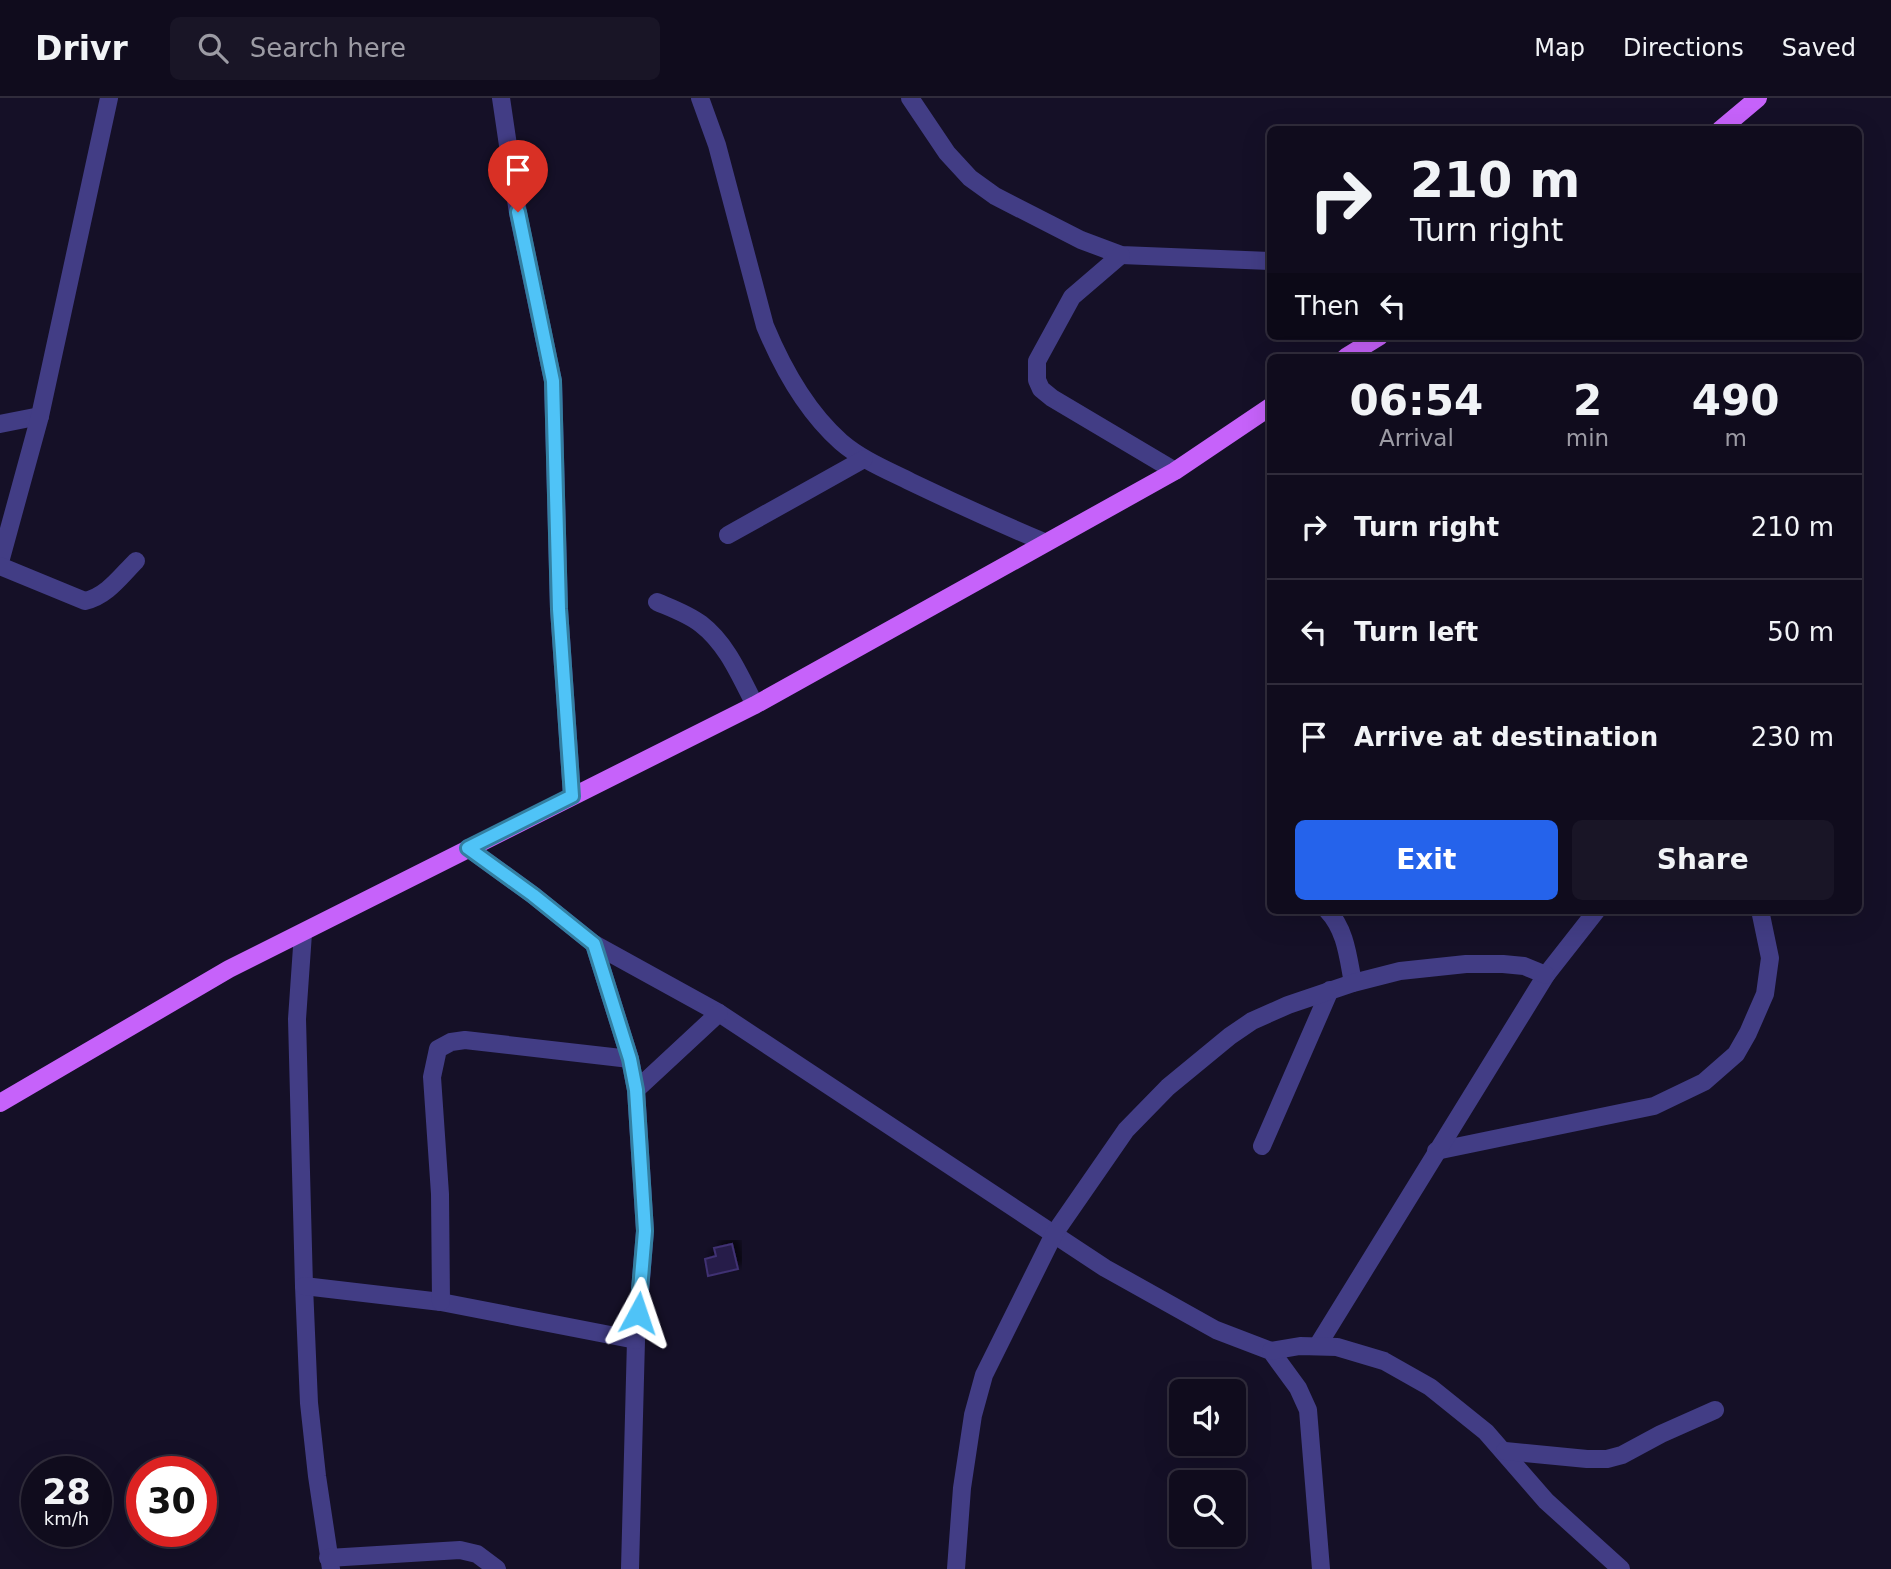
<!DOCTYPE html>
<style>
:root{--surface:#100c1d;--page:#191526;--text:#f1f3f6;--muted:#9c9ba4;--line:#302c3b;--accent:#2563eb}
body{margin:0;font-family:"DejaVu Sans",sans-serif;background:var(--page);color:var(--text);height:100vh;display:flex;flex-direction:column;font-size:26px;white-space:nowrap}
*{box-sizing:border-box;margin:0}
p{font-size:23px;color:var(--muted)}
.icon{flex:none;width:38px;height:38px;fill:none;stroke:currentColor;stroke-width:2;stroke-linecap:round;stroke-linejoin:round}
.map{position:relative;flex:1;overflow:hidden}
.panel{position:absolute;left:1267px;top:256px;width:595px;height:560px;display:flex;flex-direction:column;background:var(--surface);border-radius:10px;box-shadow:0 7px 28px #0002,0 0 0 2px var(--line)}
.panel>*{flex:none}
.banner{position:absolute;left:1267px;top:28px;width:595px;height:214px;border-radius:10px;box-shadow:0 7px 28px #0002,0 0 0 2px var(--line);background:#100c1d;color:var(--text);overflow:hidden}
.buttons{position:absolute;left:1169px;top:1281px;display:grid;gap:14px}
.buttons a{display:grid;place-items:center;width:77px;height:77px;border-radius:10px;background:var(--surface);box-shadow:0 7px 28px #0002,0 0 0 2px var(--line);font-size:35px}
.speed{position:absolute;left:21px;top:1358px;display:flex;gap:14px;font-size:35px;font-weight:700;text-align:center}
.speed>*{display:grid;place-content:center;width:91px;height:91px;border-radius:50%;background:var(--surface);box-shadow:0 7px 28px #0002,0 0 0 2px var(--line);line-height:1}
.speed small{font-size:18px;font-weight:400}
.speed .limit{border:10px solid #d22;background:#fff;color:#111}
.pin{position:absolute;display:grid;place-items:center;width:60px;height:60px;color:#fff;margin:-72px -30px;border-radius:50% 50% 50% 0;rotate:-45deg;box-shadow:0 0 7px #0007}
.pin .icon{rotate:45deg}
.me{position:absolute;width:77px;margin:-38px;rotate:5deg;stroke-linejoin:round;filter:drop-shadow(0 0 5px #0008)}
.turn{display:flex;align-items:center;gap:24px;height:147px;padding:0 28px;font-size:32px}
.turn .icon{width:91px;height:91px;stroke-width:2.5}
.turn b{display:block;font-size:49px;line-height:60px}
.then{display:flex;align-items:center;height:66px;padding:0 28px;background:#0003;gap:14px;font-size:26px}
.eta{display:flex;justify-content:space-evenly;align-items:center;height:119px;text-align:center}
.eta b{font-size:42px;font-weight:700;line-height:49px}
.action{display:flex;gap:14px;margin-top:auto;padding:14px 28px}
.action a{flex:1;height:80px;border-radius:10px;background:var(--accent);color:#fff;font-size:28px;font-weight:700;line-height:80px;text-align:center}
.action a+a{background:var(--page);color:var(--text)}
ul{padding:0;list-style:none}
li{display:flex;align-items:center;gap:21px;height:105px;padding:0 28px;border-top:2px solid var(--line)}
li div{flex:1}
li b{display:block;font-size:26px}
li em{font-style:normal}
header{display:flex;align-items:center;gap:42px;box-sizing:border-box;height:98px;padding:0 35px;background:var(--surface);border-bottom:2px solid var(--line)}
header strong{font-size:33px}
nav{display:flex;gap:38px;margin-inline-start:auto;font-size:24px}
.search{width:490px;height:63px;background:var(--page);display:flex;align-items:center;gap:18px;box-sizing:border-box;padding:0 24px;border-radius:10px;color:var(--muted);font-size:26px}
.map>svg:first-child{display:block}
</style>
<header>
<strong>Drivr</strong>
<div class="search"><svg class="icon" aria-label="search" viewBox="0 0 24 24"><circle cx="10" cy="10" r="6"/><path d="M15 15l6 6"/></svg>Search here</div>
<nav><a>Map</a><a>Directions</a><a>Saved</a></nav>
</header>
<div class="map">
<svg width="1891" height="1471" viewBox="0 0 1891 1471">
<defs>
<filter id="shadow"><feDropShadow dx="6" dy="-6" stdDeviation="3.5" flood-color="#0009"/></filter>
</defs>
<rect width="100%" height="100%" fill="#151027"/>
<polygon fill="#271d48" stroke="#3f3073" stroke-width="2" filter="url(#shadow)" points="732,1146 738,1171 708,1178 705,1161 716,1158 714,1150"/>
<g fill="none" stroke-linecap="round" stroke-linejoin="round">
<g stroke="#423d85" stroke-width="18">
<polyline points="501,0 518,115 553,283 559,511 572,697"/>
<path d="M700 0 717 47 765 228C782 269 807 314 841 344 862 362 887 372 911 384 955 405 999 425 1044 444"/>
<polyline points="910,0 947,55 970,80 995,98 1081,142 1121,157 1270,163"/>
<polyline points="1121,157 1072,199 1037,263 1037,282 1041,291 1052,300 1175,373"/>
<polyline points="0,326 40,318"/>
<polyline points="728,437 864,361"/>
<polyline points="0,464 40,318 109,0"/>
<path d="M0 468 85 503C107 498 120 479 136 463"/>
<path d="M657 504C671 510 688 516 701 526 727 546 740 578 755 607"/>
<polyline points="468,750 533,797 594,846 719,915 1105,1170 1216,1232 1271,1253 1298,1290 1308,1312 1321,1471"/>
<path d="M1327 812C1346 832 1348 859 1353 885"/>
<polyline points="303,835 297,921 304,1188 309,1305 317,1378 331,1471"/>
<polyline points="594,846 630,961 636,992 645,1133 636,1242 630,1471"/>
<polyline points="636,992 719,915"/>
<polyline points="1262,1048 1330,892"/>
<polyline points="1436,1053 1654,1008 1704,984 1736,956 1748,935 1765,896 1770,860 1760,812"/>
<polyline points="304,1188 441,1204 636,1242"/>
<polyline points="441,1204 440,1096 432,979 438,951 451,944 465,942 630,961"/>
<polyline points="1318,1247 1546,877 1597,812"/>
<polyline points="1271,1253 1300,1248 1337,1249 1384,1263 1430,1289 1486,1334 1546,1403 1621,1471"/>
<polyline points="1505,1353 1587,1361 1607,1361 1622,1357 1661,1336 1715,1312"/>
<polyline points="328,1460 460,1452 477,1456 497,1471"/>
<polyline points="956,1471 962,1390 973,1317 984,1277 1054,1136 1126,1032 1168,989 1230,938 1252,923 1288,907 1353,885 1400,873 1466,866 1503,866 1524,868 1546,877"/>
</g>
<g stroke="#c662fa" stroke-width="18">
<polyline points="1720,32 1758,0"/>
<polyline points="1346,259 1380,238"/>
<polyline points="0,1005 229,871 755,607 1175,373 1270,309"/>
</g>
</g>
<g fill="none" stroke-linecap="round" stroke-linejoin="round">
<defs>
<polyline id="route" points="518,114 553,283 559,511 572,698 468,750 533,797 594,846 630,961 636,992 645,1133 638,1215"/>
</defs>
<use href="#route" stroke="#337fa1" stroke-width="18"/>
<use href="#route" stroke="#4fc3f7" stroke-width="12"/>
</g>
</svg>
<div class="buttons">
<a><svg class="icon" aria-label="sound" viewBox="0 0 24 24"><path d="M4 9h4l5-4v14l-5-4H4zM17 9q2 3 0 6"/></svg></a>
<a><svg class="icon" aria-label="search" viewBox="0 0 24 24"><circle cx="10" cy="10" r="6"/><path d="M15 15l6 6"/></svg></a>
</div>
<div class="speed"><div>28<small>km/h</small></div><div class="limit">30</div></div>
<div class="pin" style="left:518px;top:114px;background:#d93025"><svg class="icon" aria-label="arrive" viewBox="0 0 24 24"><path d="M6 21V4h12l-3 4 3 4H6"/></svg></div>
<svg class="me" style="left:638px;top:1215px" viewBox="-20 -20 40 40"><path d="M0-17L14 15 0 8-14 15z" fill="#4fc3f7" stroke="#fff" stroke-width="4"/></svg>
<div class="banner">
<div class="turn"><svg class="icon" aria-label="right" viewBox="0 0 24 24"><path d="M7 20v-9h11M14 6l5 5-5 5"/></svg><div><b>210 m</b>Turn right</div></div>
<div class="then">Then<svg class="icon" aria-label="left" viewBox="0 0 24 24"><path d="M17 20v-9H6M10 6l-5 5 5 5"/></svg></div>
</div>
<section class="panel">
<div class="eta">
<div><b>06:54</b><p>Arrival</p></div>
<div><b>2</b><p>min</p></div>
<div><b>490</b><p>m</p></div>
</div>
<ul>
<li><svg class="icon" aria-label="right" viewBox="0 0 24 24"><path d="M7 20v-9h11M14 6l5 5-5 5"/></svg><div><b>Turn right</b></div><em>210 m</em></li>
<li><svg class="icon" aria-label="left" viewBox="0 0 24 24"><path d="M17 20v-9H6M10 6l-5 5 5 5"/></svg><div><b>Turn left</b></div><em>50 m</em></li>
<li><svg class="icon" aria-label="arrive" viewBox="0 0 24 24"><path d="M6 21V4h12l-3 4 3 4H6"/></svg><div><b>Arrive at destination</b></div><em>230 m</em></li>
</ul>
<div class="action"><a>Exit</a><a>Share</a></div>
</section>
</div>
